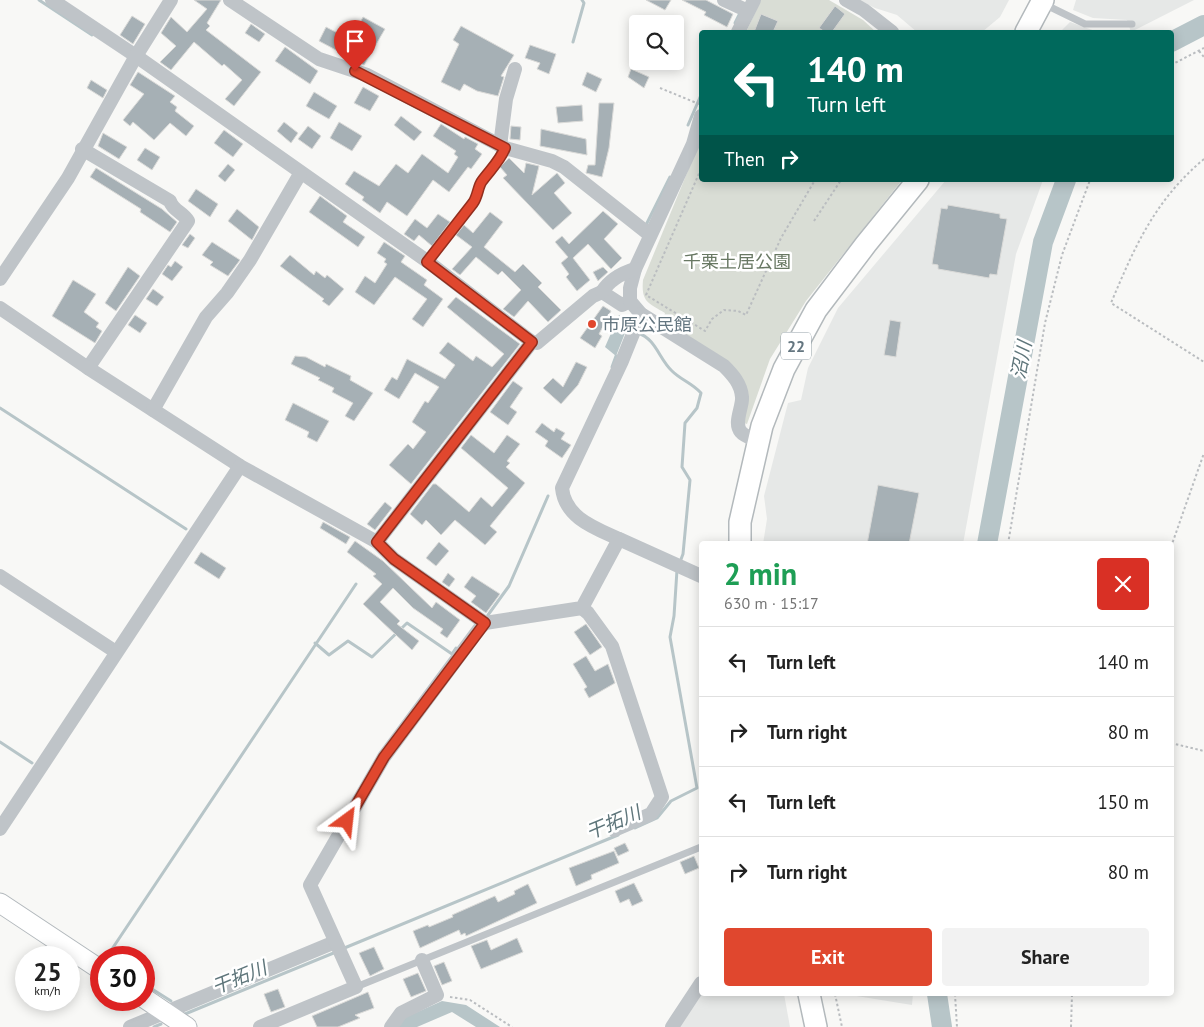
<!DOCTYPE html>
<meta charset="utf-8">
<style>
:root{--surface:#fff;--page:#f2f2f2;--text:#222;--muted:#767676;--line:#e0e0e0;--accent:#e0472e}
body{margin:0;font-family:"PT Sans","Noto Sans JP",sans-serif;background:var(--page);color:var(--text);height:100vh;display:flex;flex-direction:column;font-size:19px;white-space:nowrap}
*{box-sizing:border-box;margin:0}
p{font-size:16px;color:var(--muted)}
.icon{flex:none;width:28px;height:28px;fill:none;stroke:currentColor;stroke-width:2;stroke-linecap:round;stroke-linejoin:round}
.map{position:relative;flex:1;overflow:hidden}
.drawer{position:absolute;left:699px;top:541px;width:475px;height:455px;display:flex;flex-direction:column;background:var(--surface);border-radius:5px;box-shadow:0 2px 12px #0003}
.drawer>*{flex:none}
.guide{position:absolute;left:699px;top:30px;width:475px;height:152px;border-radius:5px;box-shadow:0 2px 12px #0003;background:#00695c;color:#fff;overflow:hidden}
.controls{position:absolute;left:629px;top:15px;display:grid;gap:10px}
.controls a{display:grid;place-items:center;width:55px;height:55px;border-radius:5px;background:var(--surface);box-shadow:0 2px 12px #0003;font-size:25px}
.speed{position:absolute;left:15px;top:946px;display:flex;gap:10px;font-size:25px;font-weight:700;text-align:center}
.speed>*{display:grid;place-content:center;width:65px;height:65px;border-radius:50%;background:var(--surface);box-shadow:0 2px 12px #0003;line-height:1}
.speed small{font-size:12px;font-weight:400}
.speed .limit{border:8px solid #d22;background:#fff;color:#111}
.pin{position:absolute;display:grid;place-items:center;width:42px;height:42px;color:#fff;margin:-51px -21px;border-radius:50% 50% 50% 0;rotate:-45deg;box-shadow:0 0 5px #0007}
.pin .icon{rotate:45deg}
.me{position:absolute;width:55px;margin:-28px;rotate:30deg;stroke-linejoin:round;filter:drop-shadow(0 0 4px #0008)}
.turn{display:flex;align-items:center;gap:18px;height:105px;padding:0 25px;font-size:22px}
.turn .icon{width:65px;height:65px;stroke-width:2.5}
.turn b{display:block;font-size:35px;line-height:42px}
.then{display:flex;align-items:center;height:48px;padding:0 25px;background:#0003;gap:10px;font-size:19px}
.round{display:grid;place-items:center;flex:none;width:52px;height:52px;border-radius:5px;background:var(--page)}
.head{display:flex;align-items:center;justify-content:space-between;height:85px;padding:0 25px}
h1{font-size:30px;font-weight:800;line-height:38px;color:#1e9e55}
.button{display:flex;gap:10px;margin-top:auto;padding:10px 25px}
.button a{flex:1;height:58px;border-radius:5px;background:var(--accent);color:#fff;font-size:20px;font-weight:800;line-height:58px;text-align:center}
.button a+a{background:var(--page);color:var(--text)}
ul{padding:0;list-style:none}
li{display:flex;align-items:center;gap:15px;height:70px;padding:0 25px;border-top:1px solid var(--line)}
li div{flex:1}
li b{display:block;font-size:19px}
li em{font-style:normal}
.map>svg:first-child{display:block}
</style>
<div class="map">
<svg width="1204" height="1027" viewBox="0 0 1204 1027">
<rect width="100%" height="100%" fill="#f8f8f6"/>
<g fill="#e6e8e7">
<polygon points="859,0 1009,0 1000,17 982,32 917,32 897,15 875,8"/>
<polygon points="1076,0 1194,0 1131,32 1127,20 1093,18 1073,10"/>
<polygon points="1070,22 1098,32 1060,32"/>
<polygon points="946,180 1043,180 1016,254 963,544 763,544 767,519 764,496 788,403 801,400 808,368 838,308"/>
<polygon points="701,994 784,994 790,1027 677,1027"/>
<polygon points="844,994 913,994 912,1005"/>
</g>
<g fill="#d9ddd5">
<polygon points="761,0 829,0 863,20 876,32 746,32"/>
<path d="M701 139V180H902L806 301 770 359 747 424 741 422 737 371 663 320 665 313C648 303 641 302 643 280Z"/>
</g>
<g fill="#b7c5c8">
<polygon points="619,315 629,323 616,356 605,347"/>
<polygon points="442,1001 466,1005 500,1027 476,1027 452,1012 417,1027 398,1027 404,1018"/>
</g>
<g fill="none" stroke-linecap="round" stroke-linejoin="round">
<g stroke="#b7c5c8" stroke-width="3">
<polyline points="39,0 92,35"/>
<polyline points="735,23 739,15"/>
<polyline points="573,42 584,3 582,0"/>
<polyline points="688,125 701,95"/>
<polyline points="646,225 670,177"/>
<path d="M638 333C656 339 659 359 672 371 681 380 692 383 701 393L697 408 685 423 682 467 690 480 683 554 680 562"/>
<polyline points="612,367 616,356"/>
<polyline points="0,408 186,529"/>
<polyline points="488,615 509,586 548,496"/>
<polyline points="315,643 329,655 348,641 372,657 407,623 452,654 456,648"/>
<polyline points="0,742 32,763"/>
<polyline points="635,828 657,818 671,801 697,788 670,637 674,616 677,570"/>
<polyline points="342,949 618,835"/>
<polyline points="106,958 356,584"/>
<polyline points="144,984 171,1001"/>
<polyline points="185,1014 336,952"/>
<polyline points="154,1027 161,1024"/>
</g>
<g stroke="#b7c5c8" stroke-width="20">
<polyline points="1171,42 1204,25"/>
<polyline points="987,544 1043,242 1066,180"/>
<polyline points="937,994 942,1027"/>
</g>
</g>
<g fill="#a6b0b5" stroke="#dadad8">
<polygon points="194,0 221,0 207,23 210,26 206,30 261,72 234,106 225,99 242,80 224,64 222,66 194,42 171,70 160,62 176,46 161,33 171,17 187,32 207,9"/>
<polygon points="646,0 671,0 665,10"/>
<polygon points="682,0 706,0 733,14 727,27 704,15 706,12"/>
<polygon points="835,6 845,14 832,32 825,32 819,28"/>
<polygon points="761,14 778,21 773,32 754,32"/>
<polygon points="132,16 145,24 133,44 120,35"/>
<polygon points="363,17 385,29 364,65 319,41 326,27 351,40"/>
<polygon points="251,24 265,34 259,42 245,33"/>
<polygon points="461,26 514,55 501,76 504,77 498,96 477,91 464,84 460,91 441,82 459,44 453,40"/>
<polygon points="530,45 556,54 549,74 537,69 540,63 525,58"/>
<polygon points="285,47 318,71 310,84 275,61"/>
<polygon points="631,69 649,77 644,88 628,77"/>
<polygon points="138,72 175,96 170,102 177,107 175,111 194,126 186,136 170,123 154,140 133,122 130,126 123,120 144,94 130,85"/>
<polygon points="587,72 602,79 596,92 582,85"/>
<polygon points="91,80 107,90 103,98 87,88"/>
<polygon points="363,87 379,96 370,111 354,103"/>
<polygon points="314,92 337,106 329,119 306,106"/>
<polygon points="599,103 614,103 609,148 602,177 586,173 588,165 595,165"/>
<polygon points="582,105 583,121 558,123 556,107"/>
<polygon points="401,116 422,132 414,141 394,125"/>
<polygon points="284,122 298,133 291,143 277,131"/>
<polygon points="339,122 362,136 352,151 330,138"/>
<polygon points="441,124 464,139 465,137 478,144 475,149 482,154 471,169 468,167 449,192 433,180 407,216 387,202 380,213 362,200 364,197 345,184 354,171 379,186 396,164 408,173 422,154 448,173 458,157 454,154 456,151 433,136"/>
<polygon points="308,126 321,136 312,149 298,139"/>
<polygon points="511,126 521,127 520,140 510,139"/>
<polygon points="541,129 586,139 587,155 540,146"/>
<polygon points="224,130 243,144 233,157 214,143"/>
<polygon points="103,133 127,147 119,159 98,146"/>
<polygon points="145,148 160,157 152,170 137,160"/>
<polygon points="509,158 524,173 526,163 539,166 532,195 557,173 565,183 554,193 572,213 553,230 503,178 507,175 500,167"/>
<polygon points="228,164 235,170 225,182 218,176"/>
<polygon points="96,168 162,209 177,222 170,232 140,212 141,209 90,177"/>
<polygon points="196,189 218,204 210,217 188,201"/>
<polygon points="320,196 347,216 343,222 365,237 358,247 309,212"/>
<polygon points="948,205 1000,214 1000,218 1007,219 997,275 990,274 989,278 938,269 938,265 932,264 941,208 947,209"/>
<polygon points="237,209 259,227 252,240 228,221"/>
<polygon points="603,211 618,224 604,239 622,258 611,269 588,244 573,258 590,280 577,291 566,277 569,274 561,263 568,257 555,242 562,236 569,244"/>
<polygon points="490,212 503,222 484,247 515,272 523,264 542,283 538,287 561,310 548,322 528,301 514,317 503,309 521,290 502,271 498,275 476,257 460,275 452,269 472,247 456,235 464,225 473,233"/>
<polygon points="438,214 450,222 432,246 419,235 414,241 404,234 415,219 427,228"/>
<polygon points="190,234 195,238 188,248 182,245"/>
<polygon points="212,242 240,260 228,276 210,265 213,262 202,255"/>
<polygon points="384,242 405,256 401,262 427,280 424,285 443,299 423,327 412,319 427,299 395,277 374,305 355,292 365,276 375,283 387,264 384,262 386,259 377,253"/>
<polygon points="290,255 314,275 316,271 325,278 327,275 344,289 329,306 322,301 324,299 280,266"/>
<polygon points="175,261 183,267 172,281 162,274 168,265 171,267"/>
<polygon points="128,267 140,276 116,311 105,303"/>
<polygon points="603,267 608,272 598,281 593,272"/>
<polygon points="73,280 96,294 84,312 99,323 96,327 102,331 95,343 52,316"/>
<polygon points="153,289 164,297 157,306 146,299"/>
<polygon points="456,297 520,344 411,484 389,465 408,444 413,449 426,432 412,422 425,401 428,403 439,387 415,373 399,399 384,390 392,377 397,380 407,359 445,379 455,365 439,353 448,342 473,361 476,356 492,367 504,354 447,307"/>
<polygon points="603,306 611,311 599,334 602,336 595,348 580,338"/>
<polygon points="135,315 147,323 140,333 128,325"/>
<polygon points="890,320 901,322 896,357 884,355"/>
<polygon points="295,356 306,357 325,367 326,364 351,376 350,380 373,393 354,421 345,416 353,403 332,392 334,388 318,380 320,378 291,364"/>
<polygon points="576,362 587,367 578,385 561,404 543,388 553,378 563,387"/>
<polygon points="513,381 523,388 510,407 517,412 508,425 490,412"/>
<polygon points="293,403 329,421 317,442 307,437 309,432 285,420"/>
<polygon points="542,423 554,432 556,428 565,433 561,439 571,445 562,458 545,446 548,441 535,432"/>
<polygon points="471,435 494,453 507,435 520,444 507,461 510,463 506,467 525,483 490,526 497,532 485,545 455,520 441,535 426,520 422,525 410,514 433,484 436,484 469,512 481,497 492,507 508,488 461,448"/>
<polygon points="878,485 919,493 909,544 867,544"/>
<polygon points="385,502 392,508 375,530 367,524"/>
<polygon points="323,522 350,537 346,544 320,528"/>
<polygon points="355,541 383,561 432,608 436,602 460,620 447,638 440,633 443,629 413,608 393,588 380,602 400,621 397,624 419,641 412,650 363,604 382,584 373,576 376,574 347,552"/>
<polygon points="439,542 449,551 436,566 426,558"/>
<polygon points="201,552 226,568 219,579 194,563"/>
<polygon points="448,573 455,579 449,587 442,582"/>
<polygon points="472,576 500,594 486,613 471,602 476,596 464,587"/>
<polygon points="586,624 602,647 590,655 574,632"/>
<polygon points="586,656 595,671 608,664 615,683 589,698 584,689 587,687 573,664"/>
<polygon points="625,843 629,851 618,856 614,848"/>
<polygon points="614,851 619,863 591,875 592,879 576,886 569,868"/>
<polygon points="694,856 699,868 685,874 680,862"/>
<polygon points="634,883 643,901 632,906 629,899 620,903 615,891"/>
<polygon points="528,884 537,903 466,936 465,933 461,935 459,930 420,948 413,931 428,925 429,927 453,917 452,915 495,896 498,902 515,894 514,891"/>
<polygon points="517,938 523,952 481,969 471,946 487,940 491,950"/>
<polygon points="374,947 384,969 370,976 359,953"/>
<polygon points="444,962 452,981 442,985 434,966"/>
<polygon points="418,973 426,991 411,997 403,979"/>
<polygon points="278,989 285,1007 271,1012 264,994"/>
<polygon points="368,992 374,1008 355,1015 360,1018 338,1027 317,1027 312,1016"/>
</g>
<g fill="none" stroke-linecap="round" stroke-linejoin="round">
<defs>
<g id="secondary">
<polyline points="0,903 101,970"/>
<polyline points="144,998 187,1027"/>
</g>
<g id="primary">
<polyline points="1026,32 1043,0"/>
<polyline points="740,544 740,522 762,426 784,369 816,310 866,244 918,180"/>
<polyline points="809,994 816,1027"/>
</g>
</defs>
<use href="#secondary" stroke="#b2b8bc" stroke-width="21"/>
<use href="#primary" stroke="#b3b9bc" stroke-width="24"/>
<g stroke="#babdc0" stroke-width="2" stroke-dasharray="2.5 2.5" stroke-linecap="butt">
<polyline points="1199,51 1204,57"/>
<polyline points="1171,65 1204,48"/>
<polyline points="660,88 699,104"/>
<path d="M1204 159C1155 200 1135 246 1111 303L1204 362"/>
<polyline points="701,169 646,295 705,331 712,319 724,310 738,311 746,315 781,238 815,180"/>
<polyline points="814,221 841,180"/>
<polyline points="1008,544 1045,323 1062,255 1090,180"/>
<polyline points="1171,547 1204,453"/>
<polyline points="1171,743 1204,751"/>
<polyline points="835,994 842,1027"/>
<polyline points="955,994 957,1027"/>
<polyline points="450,997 470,1000 512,1027"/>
<polyline points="1071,1027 1072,994"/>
</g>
<g stroke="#bfc4c8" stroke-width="7">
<polyline points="1044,4 1085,24 1132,24"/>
<path d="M427 261 473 203C478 196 478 186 482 181 489 170 500 161 505 148"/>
<polyline points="356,987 701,847"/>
</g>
<g stroke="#bfc4c8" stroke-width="14">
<polyline points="52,0 136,56 427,261 532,342 537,343 593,296 602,292 622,305 630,301"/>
<polyline points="230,0 319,59 367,75 505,148 552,161 564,167 650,235"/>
<polyline points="724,0 748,11"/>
<polyline points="846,0 864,10 892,32"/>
<polyline points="738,32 754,0"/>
<path d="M701 116 693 144 635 269 630 288V301L641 314 724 366C733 375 741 384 742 397 743 407 733 423 741 432 744 436 753 439 758 441"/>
<polyline points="500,146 506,99 515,69"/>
<path d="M82 149 170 201C173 211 183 212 188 221L88 368"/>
<polyline points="0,279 68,178 136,56 171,0"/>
<path d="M602 292C610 279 622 273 635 269"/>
<polyline points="0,308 88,368 240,466 377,542 394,559 485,623"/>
<polyline points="153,410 206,317 227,293 250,260 300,174"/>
<path d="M619 539C595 528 565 518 562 488L622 361 641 314"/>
<polyline points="377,542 532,342"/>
<polyline points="0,576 116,652"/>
<polyline points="582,608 588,613 612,646 662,797 651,814 614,830"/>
<polyline points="0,829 240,466"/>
<polyline points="130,1027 335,942"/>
<polyline points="260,1027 356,987 310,885 384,757 480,628 485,623 582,608 619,539 701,576"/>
<polyline points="391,1027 401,1013 437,995 422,960"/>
<polyline points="672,1027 701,983"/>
</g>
<use href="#secondary" stroke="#fff" stroke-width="19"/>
<use href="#primary" stroke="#fff" stroke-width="21"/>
</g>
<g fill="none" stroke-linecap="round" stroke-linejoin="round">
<defs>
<path id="route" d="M347 821 384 757 485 623 394 559 377 542 532 342 427 262 473 203C478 196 478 186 482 181 490 170 500 161 505 148L355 71"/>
</defs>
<use href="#route" stroke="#922e1e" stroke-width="12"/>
<use href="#route" stroke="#e0472e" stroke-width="9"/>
</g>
<circle fill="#e0472e" stroke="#fff" stroke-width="2" cx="592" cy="324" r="5"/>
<g text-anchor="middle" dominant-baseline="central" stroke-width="5" stroke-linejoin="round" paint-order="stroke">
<rect fill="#fff" stroke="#929fa6" stroke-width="1" x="781" y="332.5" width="30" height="27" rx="4"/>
<g font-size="16" font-weight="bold" fill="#647680">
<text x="796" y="346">22</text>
</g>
<g font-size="18" fill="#687863" stroke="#fff">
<text x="737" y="261">千栗土居公園</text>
</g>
<g font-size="18" fill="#647680" stroke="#fff" text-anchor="start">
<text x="602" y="324">市原公民館</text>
</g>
<g font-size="19" font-style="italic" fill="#5f767b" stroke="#fff">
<text transform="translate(1021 360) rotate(-79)">沼川</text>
<text transform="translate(613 822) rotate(-23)">干拓川</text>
<text transform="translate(239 977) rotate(-22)">干拓川</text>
</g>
</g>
</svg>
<div class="controls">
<a><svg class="icon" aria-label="search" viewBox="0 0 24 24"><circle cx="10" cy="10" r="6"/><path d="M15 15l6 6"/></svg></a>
</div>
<div class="speed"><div>25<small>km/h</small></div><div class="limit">30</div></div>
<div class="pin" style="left:355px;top:71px;background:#d93025"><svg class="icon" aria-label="arrive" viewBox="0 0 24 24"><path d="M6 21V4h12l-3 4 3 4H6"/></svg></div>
<svg class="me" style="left:347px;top:821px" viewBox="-20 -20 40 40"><path d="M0-17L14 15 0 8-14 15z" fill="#e0472e" stroke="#fff" stroke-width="4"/></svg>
<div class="guide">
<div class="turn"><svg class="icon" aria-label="left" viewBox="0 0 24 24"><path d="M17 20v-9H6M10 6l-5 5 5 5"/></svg><div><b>140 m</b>Turn left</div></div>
<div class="then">Then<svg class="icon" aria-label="right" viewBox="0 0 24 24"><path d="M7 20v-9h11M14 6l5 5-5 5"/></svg></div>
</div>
<section class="drawer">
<div class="head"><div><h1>2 min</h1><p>630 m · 15:17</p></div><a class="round" style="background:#d93025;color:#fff"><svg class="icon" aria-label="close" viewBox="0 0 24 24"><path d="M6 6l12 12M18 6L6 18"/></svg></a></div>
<ul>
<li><svg class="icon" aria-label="left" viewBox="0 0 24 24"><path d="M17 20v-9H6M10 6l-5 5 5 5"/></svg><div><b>Turn left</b></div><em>140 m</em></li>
<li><svg class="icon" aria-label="right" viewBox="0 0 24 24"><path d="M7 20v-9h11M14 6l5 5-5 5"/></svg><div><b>Turn right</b></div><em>80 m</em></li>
<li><svg class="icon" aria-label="left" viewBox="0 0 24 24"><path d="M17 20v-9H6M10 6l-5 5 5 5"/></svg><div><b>Turn left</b></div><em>150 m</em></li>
<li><svg class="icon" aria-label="right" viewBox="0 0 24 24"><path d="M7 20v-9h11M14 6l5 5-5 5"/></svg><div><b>Turn right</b></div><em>80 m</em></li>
</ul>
<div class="button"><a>Exit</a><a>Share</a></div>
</section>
</div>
